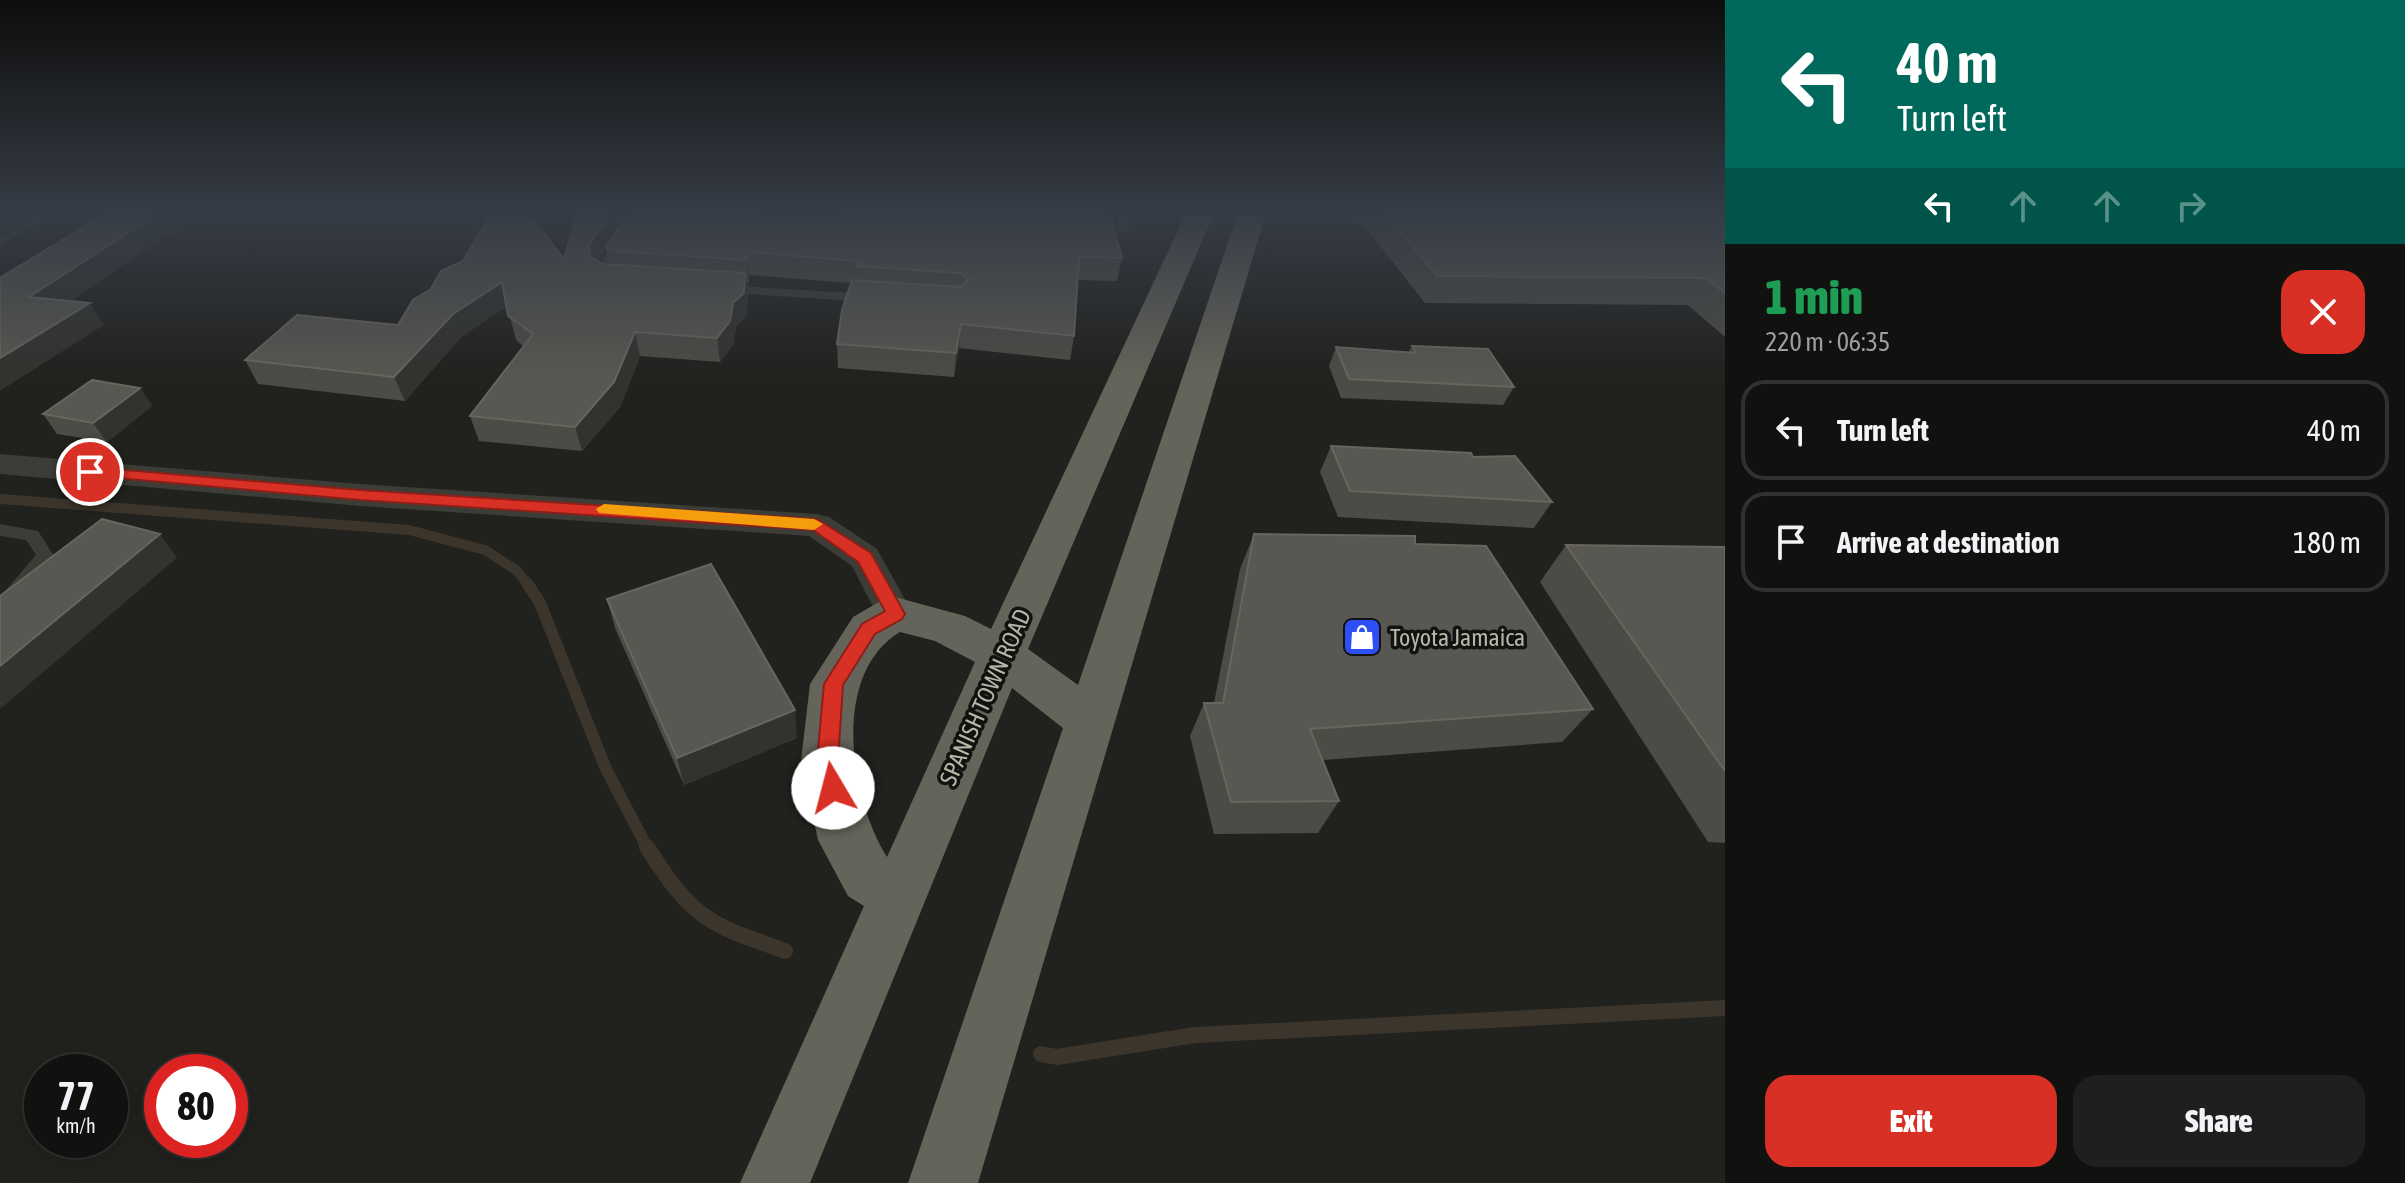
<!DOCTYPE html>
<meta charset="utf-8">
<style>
:root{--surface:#111110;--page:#1e1f1e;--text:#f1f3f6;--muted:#9c9d9f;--line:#303130;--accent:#d93025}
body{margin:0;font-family:"Asap Condensed",sans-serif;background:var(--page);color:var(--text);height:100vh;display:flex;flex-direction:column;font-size:30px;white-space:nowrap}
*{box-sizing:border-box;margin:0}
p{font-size:26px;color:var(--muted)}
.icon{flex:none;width:44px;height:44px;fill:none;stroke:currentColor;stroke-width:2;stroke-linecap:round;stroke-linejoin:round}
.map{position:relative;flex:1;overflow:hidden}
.details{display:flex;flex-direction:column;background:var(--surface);width:680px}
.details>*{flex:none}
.guide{background:#00695c;color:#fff;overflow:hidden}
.speed{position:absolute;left:24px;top:1054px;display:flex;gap:16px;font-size:40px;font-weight:700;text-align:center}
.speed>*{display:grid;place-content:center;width:104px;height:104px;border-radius:50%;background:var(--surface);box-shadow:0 4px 20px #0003,0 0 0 2px var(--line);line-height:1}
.speed small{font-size:20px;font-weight:400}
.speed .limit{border:12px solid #d22;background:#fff;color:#111}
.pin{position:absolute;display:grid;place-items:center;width:68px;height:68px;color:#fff;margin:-34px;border:4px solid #fff;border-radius:50%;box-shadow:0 2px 8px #0007}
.me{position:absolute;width:88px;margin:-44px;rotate:352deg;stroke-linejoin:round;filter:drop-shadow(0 0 6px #0008)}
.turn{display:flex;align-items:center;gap:28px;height:168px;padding:0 40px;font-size:36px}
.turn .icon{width:104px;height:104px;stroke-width:2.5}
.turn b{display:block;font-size:56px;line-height:68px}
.lanes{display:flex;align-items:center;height:76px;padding:0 40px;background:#0003;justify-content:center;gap:40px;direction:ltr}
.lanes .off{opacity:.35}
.round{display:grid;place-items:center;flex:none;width:84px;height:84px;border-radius:24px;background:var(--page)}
.summary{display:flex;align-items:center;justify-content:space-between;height:136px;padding:0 40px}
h1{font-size:48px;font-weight:800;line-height:60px;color:#1e9e55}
.button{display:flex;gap:16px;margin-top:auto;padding:16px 40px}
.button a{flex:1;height:92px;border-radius:24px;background:var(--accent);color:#fff;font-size:32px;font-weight:800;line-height:92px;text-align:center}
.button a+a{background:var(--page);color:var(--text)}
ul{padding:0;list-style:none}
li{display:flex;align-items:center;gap:24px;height:100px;margin:0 16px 12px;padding:0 24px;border:4px solid var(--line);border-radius:24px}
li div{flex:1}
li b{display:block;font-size:30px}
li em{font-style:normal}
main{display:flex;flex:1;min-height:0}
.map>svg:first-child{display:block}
</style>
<main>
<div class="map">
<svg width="1725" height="1183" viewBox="0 0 1725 1183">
<rect width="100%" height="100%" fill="#171715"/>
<path fill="#21211e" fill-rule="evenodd" d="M0 213H1626L1725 260V1183H0ZM42 1072H110V1140H42ZM162 1072H230V1140H162Z"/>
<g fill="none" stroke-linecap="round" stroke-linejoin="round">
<polyline stroke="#3c352b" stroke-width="10" points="0,499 409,530 485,550 516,570 529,585"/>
<polyline stroke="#3c352b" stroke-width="12" points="527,583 540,603 606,769 648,849"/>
<g stroke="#3c352b" stroke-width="16">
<path d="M647 847C663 872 683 903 709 919 732 934 760 941 785 951"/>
<polyline points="1041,1054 1057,1057 1195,1035 1725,1008"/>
</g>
<g fill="#3c3d36" fill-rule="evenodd">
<polygon points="43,213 57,213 0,245 0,237"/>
<polygon points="633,213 644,213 608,269 608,273 619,281 609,284 598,278 596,269"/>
<polygon points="1118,213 1130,213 1129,233 1119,231"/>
<polygon points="722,285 868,294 874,298 868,302 718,292 718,286"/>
<polygon points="0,524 38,531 54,556 21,600 0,614 0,597 36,555 26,540 0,536"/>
</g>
<polygon fill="#3c3d36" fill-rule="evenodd" points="0,454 360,484 817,514 829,517 877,549 913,614 908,624 895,628 882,624 852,566 809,536 360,506 0,474"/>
<path fill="#65645a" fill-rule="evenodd" d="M1186 213H1214L1028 649 1078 685 1238 213H1266L978 1183H908L1063 728 1012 688 810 1183H740L864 906 848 896 818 840 801 761 810 684 853 617 879 602 895 597 965 616 991 629ZM900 632 935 641 975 662 887 857C850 798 830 674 900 632Z"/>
</g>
<g fill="#4c4c46" fill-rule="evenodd">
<path d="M578 213 1122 258 1117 281 1078 280 1074 336 1070 360 959 348 954 377 838 368 837 344 851 283 749 275V283L746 282 748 296 746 316 736 327 733 345 720 362 640 356 620 407 582 451 479 441 470 416 523 346 516 340 507 306 461 337 405 401 258 384 245 360 398 325 564 259ZM606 248 610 264H603L598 261Z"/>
<polygon points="1349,213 1725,213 1725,337 1688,305 1425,303 1362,223 1348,221"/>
<polygon points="1412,346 1514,387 1503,405 1341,398 1329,366 1336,347 1409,352"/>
<polygon points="140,388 152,406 107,442 57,434 43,414"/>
<polygon points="1331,446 1473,457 1552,502 1534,528 1338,517 1320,472"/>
<polygon points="1254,534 1415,544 1593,709 1562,742 1323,760 1339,801 1318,833 1214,834 1190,736 1204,703 1214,703 1240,569"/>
<polygon points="1566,545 1725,547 1725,843 1708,842 1540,582"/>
<polygon points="607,599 797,738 684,785 615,628"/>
</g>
<g fill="#32322e">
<polygon points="0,213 37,213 0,234"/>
<polygon points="159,213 200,213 44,319 29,297"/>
<polygon points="611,213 629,213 594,267 589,245"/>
<polygon points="747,252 749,275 749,283 747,260"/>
<polygon points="745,273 748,296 746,316 736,327 733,345 720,362 717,338"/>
<polygon points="502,282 508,305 461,337 405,401 394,377 453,314"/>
<polygon points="90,303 104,325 0,391 0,358"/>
<polygon points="961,324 959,348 954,377 956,353"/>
<polygon points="635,332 640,356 620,407 582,451 575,427"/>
<polygon points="140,388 152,406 107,442 93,423"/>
<polygon points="160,534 177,558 0,709 0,666"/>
<polygon points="795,710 797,738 684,785 677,758"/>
</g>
<g fill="#585751" stroke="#67665e" stroke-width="2">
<polygon points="106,213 159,213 29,297 90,303 0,358 0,278"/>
<polygon points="578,213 611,213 589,245 590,256 603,264 745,273 744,293 733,303 730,321 717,338 635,332 614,382 575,427 470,416 533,334 508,316 502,282 453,314 394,377 245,360 297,315 398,325 413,300 431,289 441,271 463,261 491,214 532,218 564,259"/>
<polygon points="629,213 742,213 838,219 840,213 1110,213 1122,258 1079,257 1074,336 961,324 956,353 837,344 842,310 852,280 960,287 969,279 960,273 857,266 859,261 747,252 747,260 611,251 606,247"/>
<polygon points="1385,213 1725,213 1725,293 1706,278 1437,276"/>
<polygon points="1412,346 1488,349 1514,387 1349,379 1336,347 1416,353"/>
<polygon points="92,380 140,388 93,423 43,414"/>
<polygon points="1331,446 1471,453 1473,457 1515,456 1552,502 1350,491"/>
<polygon points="102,519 160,534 0,666 0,596"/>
<polygon points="1254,534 1415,536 1415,544 1486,546 1593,709 1310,729 1339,801 1231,802 1204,703 1223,703"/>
<polygon points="1566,545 1725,547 1725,771"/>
<polygon points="711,564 795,710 677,758 607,599"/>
</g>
<linearGradient id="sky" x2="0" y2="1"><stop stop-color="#0d0d0c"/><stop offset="0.56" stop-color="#363c46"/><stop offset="1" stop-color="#363c46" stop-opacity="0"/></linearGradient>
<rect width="1725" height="379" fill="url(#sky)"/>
<polygon fill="#d93025" stroke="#8d1f18" stroke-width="2" points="90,467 360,490 817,519 871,553 905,614 902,619 875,634 843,685 838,761 844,788 841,794 833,797 826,794 817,761 824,684 862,624 885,611 858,562 813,530 360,500 84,475 84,468"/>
<polygon fill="#f59e0b" points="604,504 814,519 823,524 814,530 599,513 596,509"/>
<defs>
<symbol id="shop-square" viewBox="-11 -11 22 22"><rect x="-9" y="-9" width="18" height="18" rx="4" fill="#2f4ff6" stroke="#121210"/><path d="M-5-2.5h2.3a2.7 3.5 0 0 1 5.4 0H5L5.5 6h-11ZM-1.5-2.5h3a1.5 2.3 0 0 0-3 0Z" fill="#fff"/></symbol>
</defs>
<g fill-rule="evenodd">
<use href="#shop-square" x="1340" y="615" width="44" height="44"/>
</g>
<g text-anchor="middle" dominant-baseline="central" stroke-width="7" stroke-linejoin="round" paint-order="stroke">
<g font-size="24" fill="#b8b6a7" stroke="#121210" text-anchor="start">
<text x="1390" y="637">Toyota Jamaica</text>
</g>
<g font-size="24" fill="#b8b6a7" stroke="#121210">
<text transform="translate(985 697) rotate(-66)">SPANISH TOWN ROAD</text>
</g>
</g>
</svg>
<div class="speed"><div>77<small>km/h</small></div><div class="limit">80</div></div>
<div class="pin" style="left:90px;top:472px;background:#d93025"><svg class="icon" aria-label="arrive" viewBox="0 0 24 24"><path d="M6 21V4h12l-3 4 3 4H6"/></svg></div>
<svg class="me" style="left:833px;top:788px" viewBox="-20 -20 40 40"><circle r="19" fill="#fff"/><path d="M0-13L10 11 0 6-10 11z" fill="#d93025"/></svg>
</div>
<section class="details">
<div class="guide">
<div class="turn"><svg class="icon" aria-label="left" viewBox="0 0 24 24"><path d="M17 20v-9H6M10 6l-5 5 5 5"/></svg><div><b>40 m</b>Turn left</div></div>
<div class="lanes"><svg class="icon" aria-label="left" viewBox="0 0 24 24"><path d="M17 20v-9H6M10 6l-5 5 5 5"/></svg><svg class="icon off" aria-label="ahead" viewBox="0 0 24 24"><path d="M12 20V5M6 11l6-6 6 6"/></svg><svg class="icon off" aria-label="ahead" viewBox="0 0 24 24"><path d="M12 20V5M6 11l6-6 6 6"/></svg><svg class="icon off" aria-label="right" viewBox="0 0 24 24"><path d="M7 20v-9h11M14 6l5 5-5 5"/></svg></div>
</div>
<div class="summary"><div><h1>1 min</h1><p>220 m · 06:35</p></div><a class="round" style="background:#d93025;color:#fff"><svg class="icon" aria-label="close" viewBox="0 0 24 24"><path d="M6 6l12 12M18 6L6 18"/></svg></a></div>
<ul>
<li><svg class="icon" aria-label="left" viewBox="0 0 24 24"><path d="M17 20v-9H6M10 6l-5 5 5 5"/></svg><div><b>Turn left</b></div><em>40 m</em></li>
<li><svg class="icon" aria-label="arrive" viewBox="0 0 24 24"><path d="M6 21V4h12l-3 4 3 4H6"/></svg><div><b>Arrive at destination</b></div><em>180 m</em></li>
</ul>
<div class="button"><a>Exit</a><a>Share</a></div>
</section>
</main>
